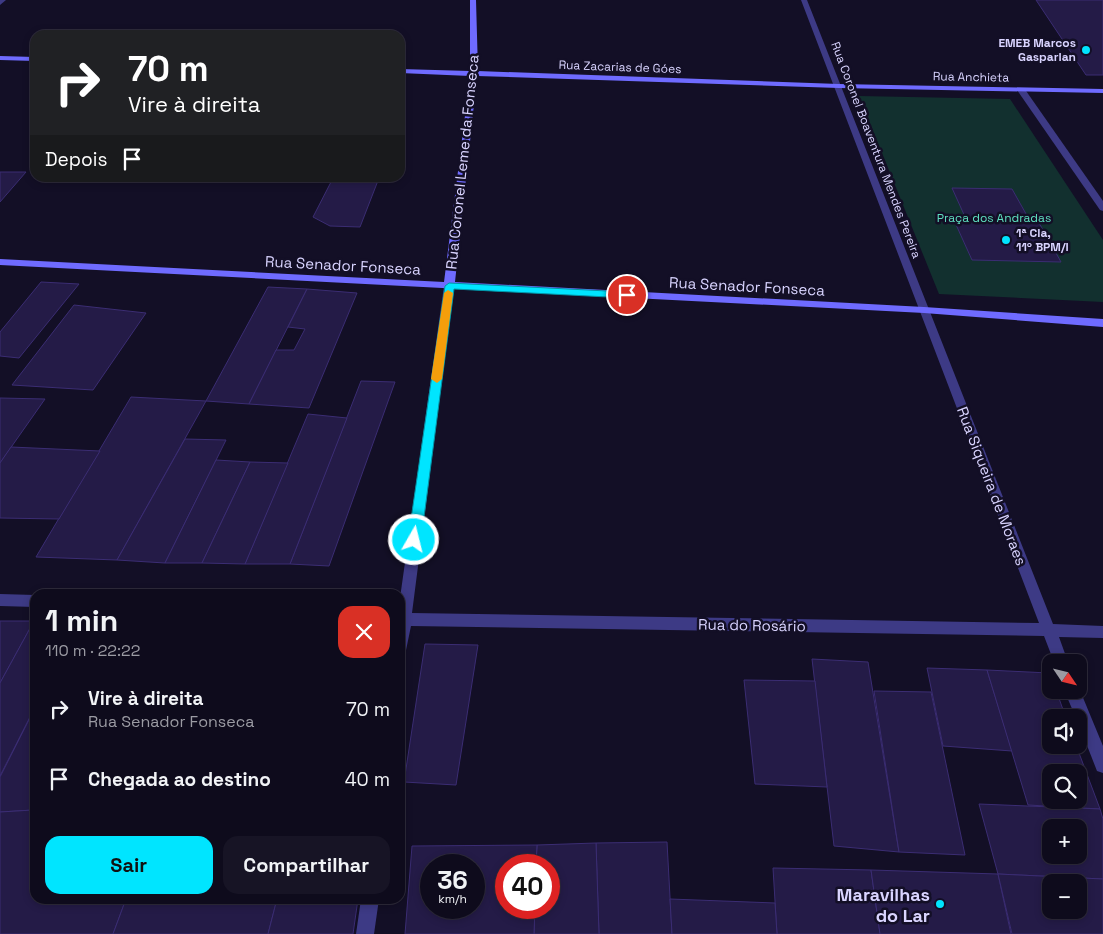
<!DOCTYPE html>
<html lang="pt">
<meta charset="utf-8">
<style>
:root{--surface:#0e0b1c;--page:#171425;--text:#f1f3f6;--muted:#9b9ba3;--line:#2e2b3b;--accent:#00e5ff}
body{margin:0;font-family:"Space Grotesk",sans-serif;background:var(--page);color:var(--text);height:100vh;display:flex;flex-direction:column;font-size:19px;white-space:nowrap}
*{box-sizing:border-box;margin:0}
p{font-size:16px;color:var(--muted)}
.icon{flex:none;width:28px;height:28px;fill:none;stroke:currentColor;stroke-width:2;stroke-linecap:round;stroke-linejoin:round}
.map{position:relative;flex:1;overflow:hidden}
.details{position:absolute;left:30px;top:589px;width:375px;height:315px;display:flex;flex-direction:column;background:var(--surface);border-radius:15px;box-shadow:0 2px 8px #0003,0 0 0 1px var(--line)}
.details>*{flex:none}
.hud{position:absolute;left:30px;top:30px;width:375px;height:152px;border-radius:15px;box-shadow:0 2px 8px #0003,0 0 0 1px var(--line);background:#202124;color:#fff;overflow:hidden}
.needle{width:32px;rotate:125deg}
.controls{position:absolute;left:1042px;top:654px;display:grid;gap:10px}
.controls a{display:grid;place-items:center;width:45px;height:45px;border-radius:10px;background:var(--surface);box-shadow:0 2px 8px #0003,0 0 0 1px var(--line);font-size:25px}
.speed{position:absolute;left:420px;top:854px;display:flex;gap:10px;font-size:25px;font-weight:700;text-align:center}
.speed>*{display:grid;place-content:center;width:65px;height:65px;border-radius:50%;background:var(--surface);box-shadow:0 2px 8px #0003,0 0 0 1px var(--line);line-height:1}
.speed small{font-size:12px;font-weight:400}
.speed .limit{border:8px solid #d22;background:#fff;color:#111}
.pin{position:absolute;display:grid;place-items:center;width:42px;height:42px;color:#fff;margin:-21px;border:2px solid #fff;border-radius:50%;box-shadow:0 1px 5px #0007}
.me{position:absolute;width:55px;margin:-28px;rotate:8deg;stroke-linejoin:round;filter:drop-shadow(0 0 4px #0008)}
.turn{display:flex;align-items:center;gap:18px;height:105px;padding:0 15px;font-size:22px}
.turn .icon{width:65px;height:65px;stroke-width:2.5}
.turn b{display:block;font-size:35px;line-height:42px}
.then{display:flex;align-items:center;height:48px;padding:0 15px;background:#0003;gap:10px;font-size:19px}
.round{display:grid;place-items:center;flex:none;width:52px;height:52px;border-radius:15px;background:var(--page)}
.summary{display:flex;align-items:center;justify-content:space-between;height:85px;padding:0 15px}
h1{font-size:30px;font-weight:600;line-height:38px}
.action{display:flex;gap:10px;margin-top:auto;padding:10px 15px}
.action a{flex:1;height:58px;border-radius:15px;background:var(--accent);color:#111;font-size:20px;font-weight:600;line-height:58px;text-align:center}
.action a+a{background:var(--page);color:var(--text)}
ul{padding:0;list-style:none}
li{display:flex;align-items:center;gap:15px;height:70px;padding:0 15px}
li div{flex:1}
li b{display:block;font-size:19px}
li em{font-style:normal}
.map>svg:first-child{display:block}
</style>
<div class="map">
<svg width="1103" height="934" viewBox="0 0 1103 934">
<rect width="100%" height="100%" fill="#130f26"/>
<polygon fill="#12302f" points="859,96 1010,99 1103,240 1103,302 939,294"/>
<g fill="#241b47" stroke="#3b2d73" fill-rule="evenodd">
<polygon points="1036,0 1103,0 1103,75 1086,75"/>
<polygon points="0,172 26,172 0,202"/>
<polygon points="344,178 379,178 360,227 330,226 313,217 331,182"/>
<polygon points="952,188 1012,189 1030,221 1038,221 1061,262 972,260 953,218 966,219"/>
<polygon points="41,282 79,284 19,358 0,356 0,332"/>
<polygon points="268,287 307,289 249,404 206,401"/>
<polygon points="307,289 357,293 309,408 249,404 276,350 294,350 305,329 288,327"/>
<polygon points="74,305 146,313 93,390 12,385"/>
<polygon points="361,381 395,382 329,566 290,564"/>
<polygon points="131,397 206,401 117,560 36,557"/>
<polygon points="0,398 45,399 0,463"/>
<polygon points="308,414 347,418 290,564 245,564"/>
<polygon points="185,439 226,440 165,563 117,560"/>
<polygon points="11,447 100,451 59,519 0,518 0,463"/>
<polygon points="216,460 250,462 202,563 165,563"/>
<polygon points="250,462 288,463 245,564 202,563"/>
<polygon points="0,621 34,621 0,683"/>
<polygon points="34,621 35,707 0,776 0,683"/>
<polygon points="425,644 478,645 456,785 404,782"/>
<polygon points="812,659 868,662 899,852 834,846"/>
<polygon points="927,668 987,670 1012,751 943,746"/>
<path d="M987 670 1049 673 1051 690H1056L1066 718H1051V745H1076L1100 809 1028 805ZM1051 772H1079V800H1051Z"/>
<polygon points="744,680 815,681 827,787 755,784"/>
<polygon points="874,691 931,692 965,855 899,852"/>
<polygon points="35,708 35,806 33,810 0,812 0,777"/>
<path d="M979 804 1100 809 1103 819V879L998 874ZM1051 828H1079V855H1051Z"/>
<polygon points="35,806 35,899 126,899 113,934 0,934 0,812 33,810"/>
<polygon points="667,842 672,934 599,934 596,843"/>
<polygon points="596,843 599,934 534,934 535,908 549,908 549,865 536,865 537,845"/>
<path d="M537 845 536 865H506V908H535L534 934H405L412 846ZM431 865H474V908H431Z"/>
<polygon points="773,868 871,870 880,934 777,934"/>
<polygon points="871,870 998,874 1011,934 880,934"/>
<path d="M998 874 1103 879V934H1012ZM1051 882H1079V910H1051Z"/>
<polygon points="126,899 277,899 268,934 113,934"/>
<polygon points="277,899 358,899 353,934 268,934"/>
<polygon points="670,899 775,903 777,934 672,934"/>
</g>
<g fill="none" stroke-linecap="round" stroke-linejoin="round">
<g fill="#3d3a85" fill-rule="evenodd">
<polygon points="0,0 6,0 0,5"/>
<polygon points="1018,88 1024,88 1103,201 1103,211 1100,210 1017,90"/>
</g>
<g fill="#3d3a85" fill-rule="evenodd">
<polygon points="801,0 807,0 1053,624 1103,626 1103,638 1059,637 1068,662 1054,662 1044,636 411,626 405,655 400,657 400,598 444,286 449,283 454,286 412,613 1039,623"/>
<polygon points="0,594 35,595 35,607 0,606"/>
<polygon points="1079,688 1103,746 1103,773 1097,771 1079,725 1079,718 1076,718 1064,690 1079,690"/>
<polygon points="361,899 379,899 374,934 356,934"/>
</g>
<g fill="#6f6bff" fill-rule="evenodd">
<polygon points="470,0 476,0 478,71 839,84 1103,89 1103,93 839,88 477,76 455,282 924,307 1103,319 1103,327 924,313 0,265 0,259 444,282 470,76 400,73 400,69 470,71"/>
<polygon points="0,56 35,57 35,61 0,60"/>
</g>
</g>
<polygon fill="#00e5ff" stroke="#0095a6" points="449,283 627,292 632,295 627,298 454,289 421,540 419,544 410,544 408,540 445,286"/>
<polygon fill="#f59e0b" points="448,290 453,293 442,379 437,383 431,379 444,293"/>
<g fill="#00e5ff" stroke="#130f26" stroke-width="2">
<circle cx="1086" cy="50" r="5"/>
<circle cx="1006" cy="240" r="5"/>
<circle cx="940" cy="904" r="5"/>
</g>
<g text-anchor="middle" dominant-baseline="central" stroke-width="5" stroke-linejoin="round" paint-order="stroke">
<g font-size="12" font-weight="bold" fill="#d9d4ff" stroke="#130f26" text-anchor="end">
<text x="1076" y="43">EMEB Marcos<tspan x="1076" dy="14">Gasparian</tspan></text>
<text x="1016" y="233" text-anchor="start">1ª Cia,<tspan x="1016" dy="14">11º BPM/I</tspan></text>
</g>
<g font-size="12" fill="#d9d4ff" stroke="#130f26">
<text transform="translate(620 67) rotate(2)">Rua Zacarias de Góes</text>
<text transform="translate(971 77) rotate(1)">Rua Anchieta</text>
<text transform="translate(876 150) rotate(69)">Rua Coronel Boaventura Mendes Pereira</text>
</g>
<g font-size="12" fill="#5fe0c0" stroke="#130f26">
<text x="994" y="218">Praça dos Andradas</text>
</g>
<g font-size="15" fill="#d9d4ff" stroke="#130f26">
<text transform="translate(462 162) rotate(-84)">Rua Coronel Leme da Fonseca</text>
<text transform="translate(343 265) rotate(3)">Rua Senador Fonseca</text>
<text transform="translate(747 286) rotate(3)">Rua Senador Fonseca</text>
<text transform="translate(992 486) rotate(69)">Rua Siqueira de Moraes</text>
<text transform="translate(752 625) rotate(1)">Rua do Rosário</text>
</g>
<g font-size="18" font-weight="bold" fill="#d9d4ff" stroke="#130f26" text-anchor="end">
<text x="930" y="894">Maravilhas<tspan x="930" dy="21">do Lar</tspan></text>
</g>
</g>
</svg>
<div class="controls">
<a><svg class="needle" viewBox="-14 -14 28 28"><path d="M0-13l5 13h-10z" fill="#e53935"/><path d="M0 13l5-13h-10z" fill="#9b9ba3"/></svg></a>
<a><svg class="icon" aria-label="sound" viewBox="0 0 24 24"><path d="M4 9h4l5-4v14l-5-4H4zM17 9q2 3 0 6"/></svg></a>
<a><svg class="icon" aria-label="search" viewBox="0 0 24 24"><circle cx="10" cy="10" r="6"/><path d="M15 15l6 6"/></svg></a>
<a>+</a>
<a>−</a>
</div>
<div class="speed"><div>36<small>km/h</small></div><div class="limit">40</div></div>
<div class="pin" style="left:627px;top:295px;background:#d93025"><svg class="icon" aria-label="arrive" viewBox="0 0 24 24"><path d="M6 21V4h12l-3 4 3 4H6"/></svg></div>
<svg class="me" style="left:414px;top:540px" viewBox="-20 -20 40 40"><circle r="17" fill="#00e5ff" stroke="#fff" stroke-width="3"/><path d="M0-11L8 9 0 5-8 9z" fill="#fff"/></svg>
<div class="hud">
<div class="turn"><svg class="icon" aria-label="right" viewBox="0 0 24 24"><path d="M7 20v-9h11M14 6l5 5-5 5"/></svg><div><b>70 m</b>Vire à direita</div></div>
<div class="then">Depois<svg class="icon" aria-label="arrive" viewBox="0 0 24 24"><path d="M6 21V4h12l-3 4 3 4H6"/></svg></div>
</div>
<section class="details">
<div class="summary"><div><h1>1 min</h1><p>110 m · 22:22</p></div><a class="round" style="background:#d93025;color:#fff"><svg class="icon" aria-label="close" viewBox="0 0 24 24"><path d="M6 6l12 12M18 6L6 18"/></svg></a></div>
<ul>
<li><svg class="icon" aria-label="right" viewBox="0 0 24 24"><path d="M7 20v-9h11M14 6l5 5-5 5"/></svg><div><b>Vire à direita</b><p>Rua Senador Fonseca</p></div><em>70 m</em></li>
<li><svg class="icon" aria-label="arrive" viewBox="0 0 24 24"><path d="M6 21V4h12l-3 4 3 4H6"/></svg><div><b>Chegada ao destino</b></div><em>40 m</em></li>
</ul>
<div class="action"><a>Sair</a><a>Compartilhar</a></div>
</section>
</div>
